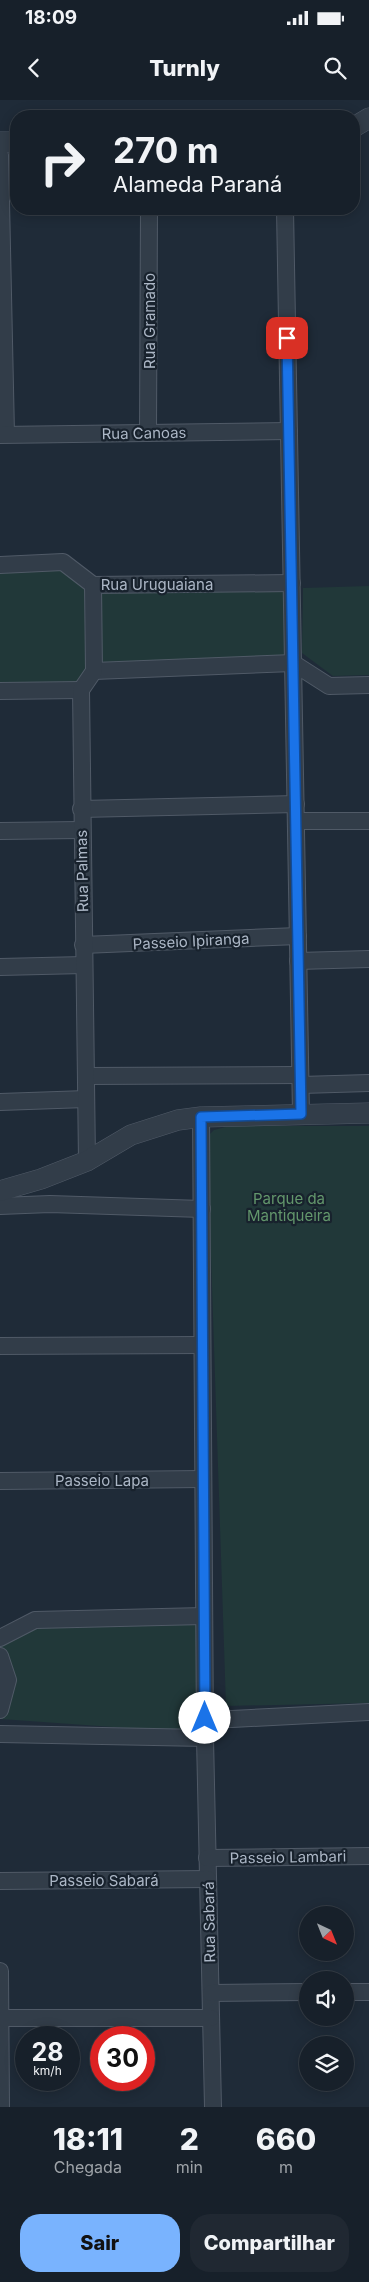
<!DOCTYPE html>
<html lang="pt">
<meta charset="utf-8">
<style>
:root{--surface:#17202a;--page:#202832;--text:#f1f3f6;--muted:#9ea3a8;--line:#363e47;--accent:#79b3fe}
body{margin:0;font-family:Inter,sans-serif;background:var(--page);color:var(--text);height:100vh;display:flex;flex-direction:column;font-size:19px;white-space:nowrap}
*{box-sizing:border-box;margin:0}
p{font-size:16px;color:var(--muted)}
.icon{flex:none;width:28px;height:28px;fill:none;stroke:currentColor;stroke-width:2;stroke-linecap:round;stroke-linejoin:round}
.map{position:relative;height:2007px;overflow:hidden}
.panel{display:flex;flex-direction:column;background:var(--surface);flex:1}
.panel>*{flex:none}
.top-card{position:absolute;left:10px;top:10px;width:350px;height:105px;border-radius:20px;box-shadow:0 2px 12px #0003,0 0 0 1px var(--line);background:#17202a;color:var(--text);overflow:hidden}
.needle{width:32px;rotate:137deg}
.buttons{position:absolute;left:299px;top:1806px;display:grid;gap:10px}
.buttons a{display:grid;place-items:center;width:55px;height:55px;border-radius:50%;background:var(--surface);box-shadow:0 2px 12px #0003,0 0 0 1px var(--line);font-size:25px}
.speed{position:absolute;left:15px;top:1926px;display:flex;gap:10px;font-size:25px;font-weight:700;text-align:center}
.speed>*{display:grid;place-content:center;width:65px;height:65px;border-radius:50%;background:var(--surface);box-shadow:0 2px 12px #0003,0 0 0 1px var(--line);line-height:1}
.speed small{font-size:12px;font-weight:400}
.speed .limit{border:8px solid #d22;background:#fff;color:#111}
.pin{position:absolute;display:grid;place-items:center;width:42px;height:42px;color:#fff;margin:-21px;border-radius:10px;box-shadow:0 2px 8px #0006}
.me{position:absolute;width:55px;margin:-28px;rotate:0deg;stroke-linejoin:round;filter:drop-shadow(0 0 4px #0008)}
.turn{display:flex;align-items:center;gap:18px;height:105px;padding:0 20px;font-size:22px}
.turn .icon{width:65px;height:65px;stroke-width:2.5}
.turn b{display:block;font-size:35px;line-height:42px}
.eta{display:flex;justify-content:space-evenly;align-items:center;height:85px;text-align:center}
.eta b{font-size:30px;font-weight:800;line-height:35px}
.button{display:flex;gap:10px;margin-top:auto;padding:10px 20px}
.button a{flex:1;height:58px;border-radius:20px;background:var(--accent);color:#111;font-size:20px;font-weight:800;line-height:58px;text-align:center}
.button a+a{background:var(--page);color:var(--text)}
.status{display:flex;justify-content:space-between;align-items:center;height:35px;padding:0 25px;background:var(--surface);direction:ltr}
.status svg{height:14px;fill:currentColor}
header{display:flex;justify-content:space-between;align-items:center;height:65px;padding:0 20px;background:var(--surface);font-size:22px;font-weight:800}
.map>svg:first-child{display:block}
</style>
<div class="status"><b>18:09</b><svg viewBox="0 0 49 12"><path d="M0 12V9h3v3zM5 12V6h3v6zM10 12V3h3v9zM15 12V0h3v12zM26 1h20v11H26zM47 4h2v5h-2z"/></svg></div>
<header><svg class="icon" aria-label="back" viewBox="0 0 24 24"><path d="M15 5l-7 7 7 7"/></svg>Turnly<svg class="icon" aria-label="search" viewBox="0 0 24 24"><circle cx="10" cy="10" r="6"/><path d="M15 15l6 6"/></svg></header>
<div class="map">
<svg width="369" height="2007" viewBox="0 0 369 2007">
<rect width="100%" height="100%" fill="#1f2b38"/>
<g fill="#213839">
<polygon points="60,469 87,485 90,569 78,586 0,587 0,471"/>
<polygon points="369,486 369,575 333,576 302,553 303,488"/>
<polygon points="97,489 286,490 289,558 97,566"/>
<polygon points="229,1026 369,1026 369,1603 226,1606 207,1037 214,1030"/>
<path d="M199 1523V1631L183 1632 1 1619C18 1580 17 1581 0 1543L37 1527Z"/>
</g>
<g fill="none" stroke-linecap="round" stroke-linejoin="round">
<defs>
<g id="minor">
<polyline points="0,55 6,334"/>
<polyline points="285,109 301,1014"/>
<polyline points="148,333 149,109"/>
<polyline points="0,335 289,331"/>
<polyline points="0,465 63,462 93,485 292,483"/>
<polyline points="94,571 293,563 329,586 369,585"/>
<polyline points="0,591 81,590"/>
<polyline points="81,709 296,704"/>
<polyline points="296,721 369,721"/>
<polyline points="0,731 81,730"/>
<polyline points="83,845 298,836"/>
<polyline points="298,861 369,859"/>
<polyline points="0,867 84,865"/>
<polyline points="86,976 300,975"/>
<polyline points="301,985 369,983"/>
<polyline points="0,1002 86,999"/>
<polyline points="201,1017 205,1638 213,2007"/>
<polyline points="87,1061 81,590 94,571 93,485"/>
<polyline points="0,1106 50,1104 202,1109"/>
<polyline points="0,1246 202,1245"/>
<polyline points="0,1381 203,1379"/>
<polyline points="0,1538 35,1520 204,1516"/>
<polyline points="0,1556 8,1580 0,1610"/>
<polyline points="205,1618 232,1619 369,1612"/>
<polyline points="0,1634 205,1638"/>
<polyline points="207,1758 369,1756"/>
<polyline points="0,1781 208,1779"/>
<polyline points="0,1871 1,2007"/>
<polyline points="345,1892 369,1892"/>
<polyline points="211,1893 308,1892"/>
<polyline points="0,1918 211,1918"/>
</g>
<g id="tertiary">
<polyline points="354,27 369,18"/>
<polyline points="0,42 16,42"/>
<polyline points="0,1091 41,1079 87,1061 131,1035 178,1020 201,1017 369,1013"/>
</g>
</defs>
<use href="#minor" stroke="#505a67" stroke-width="18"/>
<use href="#tertiary" stroke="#505a67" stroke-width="21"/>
<use href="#minor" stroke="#323d49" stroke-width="16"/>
<use href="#tertiary" stroke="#323d49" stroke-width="20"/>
</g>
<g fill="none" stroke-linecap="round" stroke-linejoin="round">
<defs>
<polyline id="route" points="205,1618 201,1017 301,1014 287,238"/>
</defs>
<use href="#route" stroke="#114b97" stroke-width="12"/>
<use href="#route" stroke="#1a73e8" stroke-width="9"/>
</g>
<g text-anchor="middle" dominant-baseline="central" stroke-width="4.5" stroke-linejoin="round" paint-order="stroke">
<g font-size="15" fill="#acb7c6" stroke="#18222d">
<text transform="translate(149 221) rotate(-90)">Rua Gramado</text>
<text transform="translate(144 333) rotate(-1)">Rua Canoas</text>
<text x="157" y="484">Rua Uruguaiana</text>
<text transform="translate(82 771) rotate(-91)">Rua Palmas</text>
<text transform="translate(191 841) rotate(-3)">Passeio Ipiranga</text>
<text x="102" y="1380">Passeio Lapa</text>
<text transform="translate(288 1757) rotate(-1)">Passeio Lambari</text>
<text x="104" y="1780">Passeio Sabará</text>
<text transform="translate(209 1822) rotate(-91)">Rua Sabará</text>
</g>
<g font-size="15" fill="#63976c" stroke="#18222d">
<text x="289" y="1098">Parque da<tspan x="289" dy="17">Mantiqueira</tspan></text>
</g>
</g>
</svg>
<div class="buttons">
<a><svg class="needle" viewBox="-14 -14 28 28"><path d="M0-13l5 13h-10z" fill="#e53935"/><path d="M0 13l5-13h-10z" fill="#9ea3a8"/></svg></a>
<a><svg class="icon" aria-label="sound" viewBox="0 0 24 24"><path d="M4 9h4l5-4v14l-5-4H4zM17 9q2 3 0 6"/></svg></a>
<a><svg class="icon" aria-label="layers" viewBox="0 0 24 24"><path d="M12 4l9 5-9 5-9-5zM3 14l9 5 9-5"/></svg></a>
</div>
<div class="speed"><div>28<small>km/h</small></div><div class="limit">30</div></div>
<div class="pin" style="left:287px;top:238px;background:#d93025"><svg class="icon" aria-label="arrive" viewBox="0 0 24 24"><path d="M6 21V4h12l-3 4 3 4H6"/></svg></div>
<svg class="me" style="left:205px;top:1618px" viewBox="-20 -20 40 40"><circle r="19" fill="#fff"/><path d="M0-13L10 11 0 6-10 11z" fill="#1a73e8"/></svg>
<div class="top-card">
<div class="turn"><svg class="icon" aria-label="right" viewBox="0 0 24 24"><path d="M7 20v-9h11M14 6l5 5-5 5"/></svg><div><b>270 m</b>Alameda Paraná</div></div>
</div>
</div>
<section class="panel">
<div class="eta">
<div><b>18:11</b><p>Chegada</p></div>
<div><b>2</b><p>min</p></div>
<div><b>660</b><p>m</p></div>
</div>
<div class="button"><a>Sair</a><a>Compartilhar</a></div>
</section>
